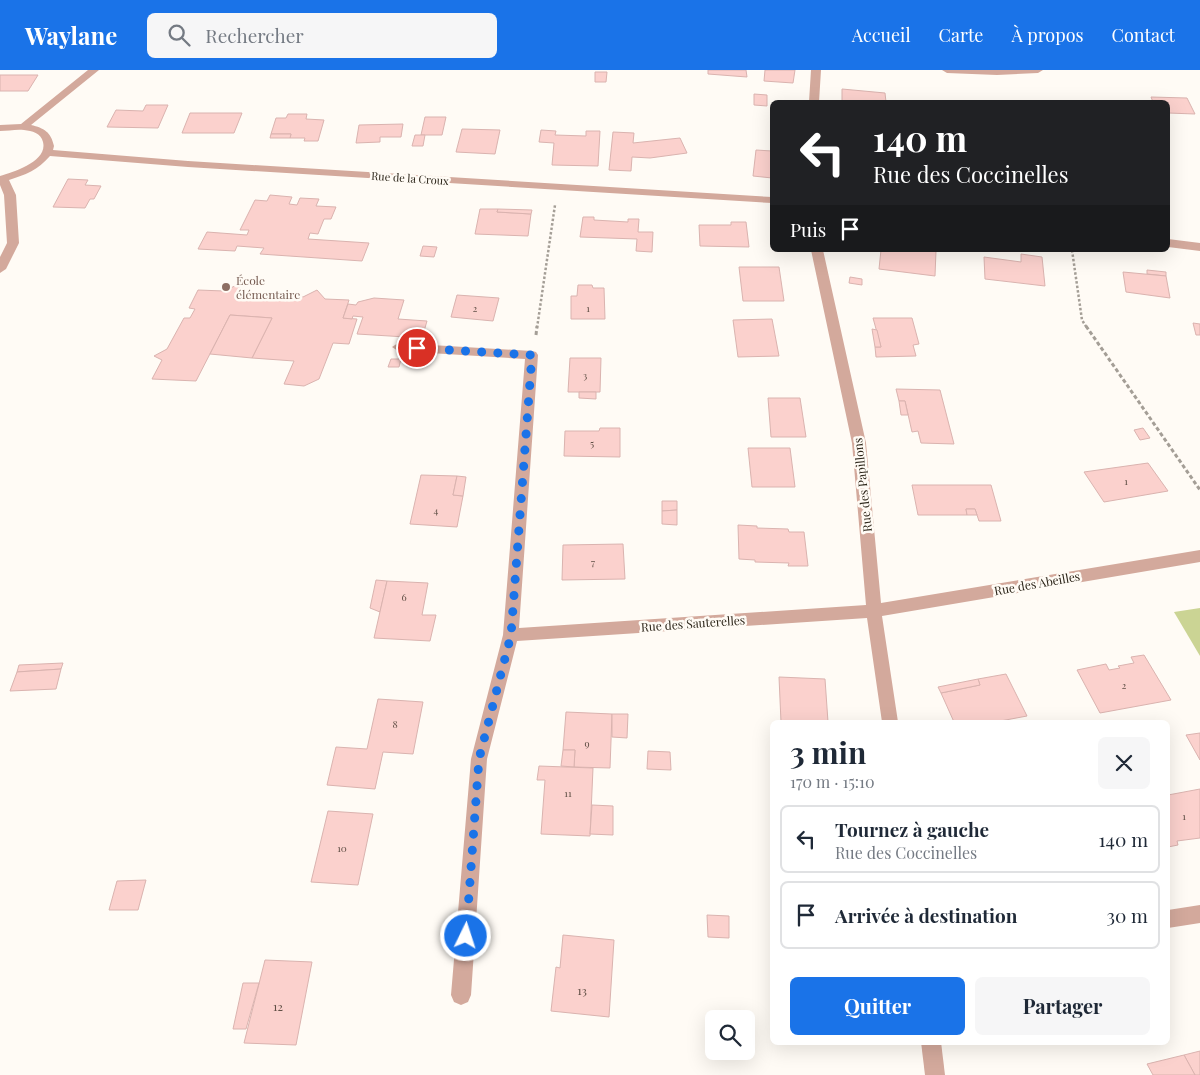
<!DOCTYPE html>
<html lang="fr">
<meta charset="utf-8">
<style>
:root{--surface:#fff;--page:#f6f6f7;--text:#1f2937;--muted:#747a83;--line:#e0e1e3;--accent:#1a73e8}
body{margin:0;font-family:"Playfair Display",serif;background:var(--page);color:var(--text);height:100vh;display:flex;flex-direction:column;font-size:19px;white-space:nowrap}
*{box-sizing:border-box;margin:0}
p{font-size:16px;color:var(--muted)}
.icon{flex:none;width:28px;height:28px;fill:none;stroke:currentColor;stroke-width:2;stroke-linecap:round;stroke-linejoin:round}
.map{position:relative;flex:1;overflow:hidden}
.panel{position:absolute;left:770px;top:650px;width:400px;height:325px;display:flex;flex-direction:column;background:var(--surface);border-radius:8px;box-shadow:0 5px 20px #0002}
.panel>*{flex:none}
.guide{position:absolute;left:770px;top:30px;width:400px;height:152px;border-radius:8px;box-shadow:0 5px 20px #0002;background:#202124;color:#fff;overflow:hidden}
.buttons{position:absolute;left:705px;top:940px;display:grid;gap:10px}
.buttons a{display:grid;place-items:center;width:50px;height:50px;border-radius:8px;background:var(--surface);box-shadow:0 5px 20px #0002;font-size:25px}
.pin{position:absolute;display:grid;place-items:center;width:42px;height:42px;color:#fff;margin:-21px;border:2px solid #fff;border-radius:50%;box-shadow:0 1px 5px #0007}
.me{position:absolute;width:55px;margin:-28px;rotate:4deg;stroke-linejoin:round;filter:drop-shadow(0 0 4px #0008)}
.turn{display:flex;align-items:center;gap:18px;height:105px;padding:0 20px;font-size:22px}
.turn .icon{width:65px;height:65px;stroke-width:2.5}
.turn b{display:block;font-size:35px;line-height:42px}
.then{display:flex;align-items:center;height:48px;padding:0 20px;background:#0003;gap:10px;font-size:19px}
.round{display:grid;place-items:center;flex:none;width:52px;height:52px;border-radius:8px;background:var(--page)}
.summary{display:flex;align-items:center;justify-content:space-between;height:85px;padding:0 20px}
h1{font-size:30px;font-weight:700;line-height:38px}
.action{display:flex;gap:10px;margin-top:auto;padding:10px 20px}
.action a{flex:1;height:58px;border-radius:8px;background:var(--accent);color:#fff;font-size:20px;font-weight:700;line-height:58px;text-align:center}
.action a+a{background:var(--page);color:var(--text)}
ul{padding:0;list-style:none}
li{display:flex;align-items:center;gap:15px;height:68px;margin:0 10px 8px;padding:0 10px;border:2px solid var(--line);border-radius:8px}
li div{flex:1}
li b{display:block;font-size:19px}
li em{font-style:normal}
header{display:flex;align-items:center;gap:30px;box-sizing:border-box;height:70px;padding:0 25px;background:var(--accent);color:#fff}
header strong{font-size:24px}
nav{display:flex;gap:28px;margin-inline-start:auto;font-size:18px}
.search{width:350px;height:45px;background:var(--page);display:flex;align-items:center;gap:12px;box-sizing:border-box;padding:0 18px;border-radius:8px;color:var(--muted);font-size:19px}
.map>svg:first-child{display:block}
</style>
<header>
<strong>Waylane</strong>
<div class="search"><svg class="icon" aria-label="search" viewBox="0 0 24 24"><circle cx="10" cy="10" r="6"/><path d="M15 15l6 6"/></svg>Rechercher</div>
<nav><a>Accueil</a><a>Carte</a><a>À propos</a><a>Contact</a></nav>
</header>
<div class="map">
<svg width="1200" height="1005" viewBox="0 0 1200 1005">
<rect width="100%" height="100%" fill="#fffbf5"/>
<polygon fill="#cbd494" points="1200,538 1200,586 1174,542"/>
<g fill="#fbd1cd" stroke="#dab3af">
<polygon points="708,0 746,0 747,7 708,4"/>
<polygon points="765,0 795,0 793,13 764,11"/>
<polygon points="595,2 607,2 606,12 595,12"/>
<polygon points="0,5 38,5 28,21 0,21"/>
<polygon points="842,19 885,23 886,32 842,32"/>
<polygon points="754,24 767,25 767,36 754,35"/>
<polygon points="1151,27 1187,28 1195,44 1168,43 1168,32 1153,32"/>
<polygon points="146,35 168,35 158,58 107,57 116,40 143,41"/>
<polygon points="190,43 242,43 234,63 182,63"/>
<polygon points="288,44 307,44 306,49 324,50 318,71 304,71 305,68 290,68 291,64 271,64 276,48 286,48"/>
<polygon points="425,47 446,47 442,65 421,65"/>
<polygon points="403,54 401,67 380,67 380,72 356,73 359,55"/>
<polygon points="462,59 500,60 495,84 456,82"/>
<polygon points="541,60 556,61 555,65 586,66 586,61 600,61 598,96 552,95 554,73 539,72"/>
<polygon points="613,62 634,63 633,73 680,68 687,83 650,88 632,87 631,101 609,100"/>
<polygon points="271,64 291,64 290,68 270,68"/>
<polygon points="415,65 425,65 423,76 412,76"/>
<polygon points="756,80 772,81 772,108 753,106"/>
<polygon points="68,109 88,110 85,115 101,116 94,129 90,129 85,138 53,137"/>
<polygon points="270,125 292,127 289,134 297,135 300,128 319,129 316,136 336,137 331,149 324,149 318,164 310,163 308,169 369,173 362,191 260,184 264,178 237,176 235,181 198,179 207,162 247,165 249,160 240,160 255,130 267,131"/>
<polygon points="480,139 498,139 497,142 531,144 528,166 475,164"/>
<polygon points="498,139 532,140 531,144 497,142"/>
<polygon points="583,147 594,147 594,150 628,152 628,149 639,149 638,162 653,162 652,182 636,181 637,169 580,167"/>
<polygon points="731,152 746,152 749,177 700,176 699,155 731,155"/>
<polygon points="423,176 437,177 434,187 420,186"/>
<polygon points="881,180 936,181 935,206 879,199"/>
<polygon points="1021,184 1042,187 1045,216 985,209 984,187 1021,192"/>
<polygon points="739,197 779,197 784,231 743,231"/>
<polygon points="1147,200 1166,202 1166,206 1147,204"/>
<polygon points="1123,202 1166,206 1170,228 1126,222"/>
<polygon points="850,207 862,209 862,215 849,213"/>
<polygon points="237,215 244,223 303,227 317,220 325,229 349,230 343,248 357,249 349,274 333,273 319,309 304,316 284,314 294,291 252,288 272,248 230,245 196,311 152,309 162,290 154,286 167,279 184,248 190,248 195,239 189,238 198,220 224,221"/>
<polygon points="578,215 592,215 593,218 604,218 605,249 571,249 571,226 577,226"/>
<polygon points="457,225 499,228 493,251 451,247"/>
<polygon points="374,228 404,230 398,249 427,251 422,268 357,264 363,247 353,246 352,249 343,248 348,234 356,235 358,232"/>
<polygon points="230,245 272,248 252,288 210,284"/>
<polygon points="873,248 912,248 919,274 913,275 916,286 876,287 875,277 881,277"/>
<polygon points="772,249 779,286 738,287 733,250"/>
<polygon points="1193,253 1200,254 1200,265 1196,265"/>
<polygon points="872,259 877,260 881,277 875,277"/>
<polygon points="570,288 601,288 600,322 568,322"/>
<polygon points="391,289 401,289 399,297 388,297"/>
<polygon points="896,319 940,320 954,374 921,373 918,361 912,362 905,331 899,331"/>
<polygon points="579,322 596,322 596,329 579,328"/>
<polygon points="768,328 800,328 806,367 771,367"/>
<polygon points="899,331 905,331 908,345 901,345"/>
<polygon points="600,358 620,358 620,387 564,386 565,361 599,361"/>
<polygon points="1143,358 1150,368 1140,370 1134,360"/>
<polygon points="748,378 790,378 795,417 752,417"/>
<polygon points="1148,393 1168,421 1104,432 1084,402"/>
<polygon points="421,405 457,406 453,425 463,426 457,457 410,454"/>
<polygon points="457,406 466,407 463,426 453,425"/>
<polygon points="912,415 991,415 1001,451 979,451 975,439 966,439 967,445 918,445"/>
<polygon points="662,431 677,431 677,440 662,441"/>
<polygon points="966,439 975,439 977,445 967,445"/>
<polygon points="677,440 677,455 662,454 662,441"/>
<polygon points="738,455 757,456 757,458 788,459 789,462 804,462 808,496 788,496 789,493 755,492 755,490 739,489"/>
<polygon points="623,474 625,509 562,510 563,475"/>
<polygon points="376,510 387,511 380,542 370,538"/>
<polygon points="387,511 428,513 422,545 436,545 430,571 374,568"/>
<polygon points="1144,585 1171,630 1100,643 1077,600 1106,594 1109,600 1120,598 1118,596 1134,593 1131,587"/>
<polygon points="63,593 61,599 17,602 19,595"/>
<polygon points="61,599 56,619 10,621 17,602"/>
<polygon points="1006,604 1027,646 995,652 954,652 941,623 980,615 978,609"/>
<polygon points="779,607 825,609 828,652 781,652"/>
<polygon points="978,609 980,615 941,623 938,617"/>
<polygon points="378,629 423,632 413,684 383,682 375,719 327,715 336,677 367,679"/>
<polygon points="566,642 612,644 610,698 574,697 575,680 563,680"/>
<polygon points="612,644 628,644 627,668 612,667"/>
<polygon points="1200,663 1200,690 1186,665"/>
<polygon points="563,680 575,680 574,697 561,696"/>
<polygon points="648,681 670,682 671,700 647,699"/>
<polygon points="539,696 593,698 590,766 541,764 545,710 537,710"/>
<polygon points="1200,719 1200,768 1177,771 1178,775 1168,777 1168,725"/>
<polygon points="592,735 613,736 613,765 590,764"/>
<polygon points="328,741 373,744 358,815 311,812"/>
<polygon points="146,810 138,840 109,840 117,811"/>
<polygon points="707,845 729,846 729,868 708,867"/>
<polygon points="563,865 614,870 609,947 551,941 556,897 560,898"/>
<polygon points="265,890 312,892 296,975 244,973"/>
<polygon points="243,913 259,913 246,959 233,959"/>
<polygon points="1200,981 1200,1005 1195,1005 1184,985"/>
<polygon points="1184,985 1195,1005 1153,1005 1147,994"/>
</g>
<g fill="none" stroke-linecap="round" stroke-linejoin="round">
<g stroke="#a49e96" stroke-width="2.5" stroke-dasharray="2.5 2" stroke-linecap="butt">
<polyline points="1072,180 1082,250 1087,258"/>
<polyline points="537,258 555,135"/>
</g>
<g stroke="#a49e96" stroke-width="3" stroke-dasharray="4 2.5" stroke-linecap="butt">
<polyline points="1086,256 1200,420"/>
<polyline points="536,265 537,256"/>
</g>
<g fill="#d3a99c" fill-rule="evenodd">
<path d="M88 0H99L31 55C44 58 51 62 54 76L53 80 188 91 772 127V133L188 97 50 86C38 100 25 105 9 110L16 125 19 173 6 199 0 203V187L7 173 4 125 0 115V106C14 102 48 91 43 72 41 63 32 61 24 60 16 59 8 61 0 61V55L21 54Z"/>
<polygon points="811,0 821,0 819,32 809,32"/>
<polygon points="942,0 1043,0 1038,3 997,5 947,3"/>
<polygon points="1168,169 1200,173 1200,181 1168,177"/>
<polygon points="811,180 823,180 866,373 881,533 1200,480 1200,492 882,546 898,652 882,652 867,548 517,571 487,689 471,925 468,932 461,935 454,932 451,925 471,689 503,565 525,289 398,281 392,277 398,273 532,281 536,282 538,285 519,558 866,535 852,373"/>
<polygon points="1200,835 1200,853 1168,858 1168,840"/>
<polygon points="921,972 941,972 945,1005 925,1005"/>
</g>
</g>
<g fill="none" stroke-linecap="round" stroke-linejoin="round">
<polyline stroke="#1a73e8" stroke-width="9" stroke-dasharray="0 16.2" points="417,278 532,285 511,565 479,689 466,866"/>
</g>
<circle fill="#8d6e63" stroke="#fffbf5" stroke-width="2" cx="226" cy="217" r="5"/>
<g text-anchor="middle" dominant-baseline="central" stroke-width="5" stroke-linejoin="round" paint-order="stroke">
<g font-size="10" fill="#5f4f45">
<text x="475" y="238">2</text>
<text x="588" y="238">1</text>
<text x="585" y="305">3</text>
<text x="592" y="373">5</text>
<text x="1126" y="411">1</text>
<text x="436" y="440">4</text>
<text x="593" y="492">7</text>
<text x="404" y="527">6</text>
<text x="1124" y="615">2</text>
<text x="395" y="654">8</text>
<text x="587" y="673">9</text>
<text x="568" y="723">11</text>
<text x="1184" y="746">1</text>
<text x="342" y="778">10</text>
</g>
<g font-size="11" fill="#2b2418" stroke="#fffbf5">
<text transform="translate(410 108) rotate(4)">Rue de la Croux</text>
</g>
<g font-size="12" fill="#785e54" stroke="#fffbf5" text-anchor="start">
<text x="236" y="210">École<tspan x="236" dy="14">élémentaire</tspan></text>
</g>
<g font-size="12" fill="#2b2418" stroke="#fffbf5">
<text transform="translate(862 415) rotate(-96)">Rue des Papillons</text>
<text transform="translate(1037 513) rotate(-10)">Rue des Abeilles</text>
<text transform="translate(693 553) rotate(-4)">Rue des Sauterelles</text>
</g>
<g font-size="12" fill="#5f4f45">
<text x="582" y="920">13</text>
<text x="278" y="936">12</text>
</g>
</g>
</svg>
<div class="buttons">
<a><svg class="icon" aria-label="search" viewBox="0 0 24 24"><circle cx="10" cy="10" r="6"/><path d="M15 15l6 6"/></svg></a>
</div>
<div class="pin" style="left:417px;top:278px;background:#d93025"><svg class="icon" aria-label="arrive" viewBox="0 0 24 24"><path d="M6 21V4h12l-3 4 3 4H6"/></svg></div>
<svg class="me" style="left:466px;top:866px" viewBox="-20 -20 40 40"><circle r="17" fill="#1a73e8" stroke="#fff" stroke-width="3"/><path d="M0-11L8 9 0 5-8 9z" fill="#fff"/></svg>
<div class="guide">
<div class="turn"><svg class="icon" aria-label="left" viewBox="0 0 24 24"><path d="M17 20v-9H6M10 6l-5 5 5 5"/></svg><div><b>140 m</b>Rue des Coccinelles</div></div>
<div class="then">Puis<svg class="icon" aria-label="arrive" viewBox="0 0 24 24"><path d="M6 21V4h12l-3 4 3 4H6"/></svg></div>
</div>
<section class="panel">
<div class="summary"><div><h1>3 min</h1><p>170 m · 15:10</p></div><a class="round"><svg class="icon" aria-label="close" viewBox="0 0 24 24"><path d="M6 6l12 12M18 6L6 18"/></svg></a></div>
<ul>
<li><svg class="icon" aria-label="left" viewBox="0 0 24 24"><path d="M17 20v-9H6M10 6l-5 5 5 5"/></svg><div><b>Tournez à gauche</b><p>Rue des Coccinelles</p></div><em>140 m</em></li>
<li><svg class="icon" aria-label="arrive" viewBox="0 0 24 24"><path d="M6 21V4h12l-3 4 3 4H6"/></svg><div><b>Arrivée à destination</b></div><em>30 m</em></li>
</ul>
<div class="action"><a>Quitter</a><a>Partager</a></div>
</section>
</div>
